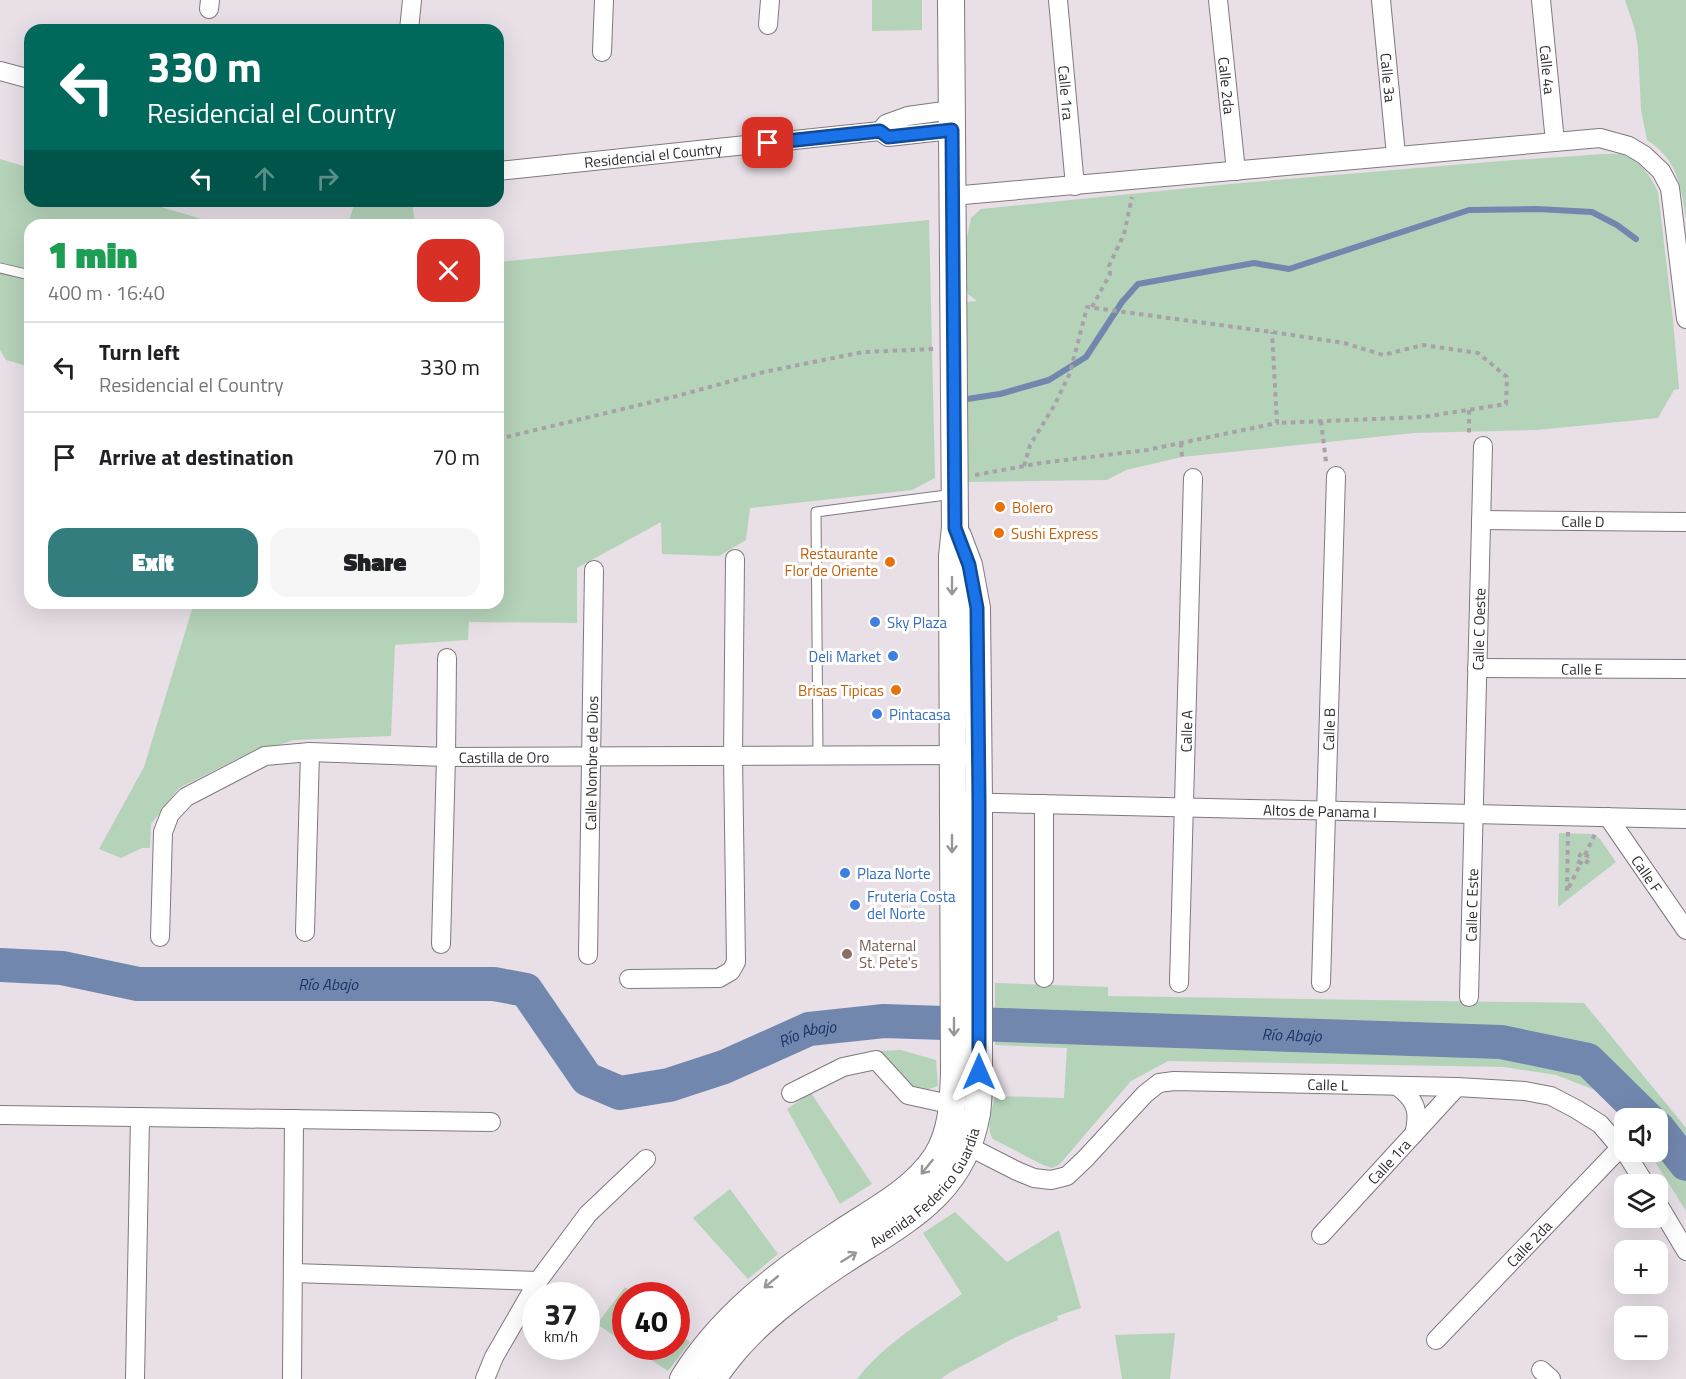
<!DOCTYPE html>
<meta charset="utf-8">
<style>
:root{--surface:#fff;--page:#f6f6f6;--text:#202124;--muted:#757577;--line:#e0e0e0;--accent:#347d7e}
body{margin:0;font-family:"Titillium Web",sans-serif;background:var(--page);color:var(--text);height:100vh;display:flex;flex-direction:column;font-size:22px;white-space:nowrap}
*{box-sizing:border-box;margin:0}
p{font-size:20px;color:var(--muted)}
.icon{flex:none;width:33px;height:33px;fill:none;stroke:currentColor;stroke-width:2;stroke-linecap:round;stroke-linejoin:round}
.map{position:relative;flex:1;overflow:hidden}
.sheet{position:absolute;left:24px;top:219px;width:480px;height:390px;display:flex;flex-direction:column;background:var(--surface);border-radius:18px;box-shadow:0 6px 24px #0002}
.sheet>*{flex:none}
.top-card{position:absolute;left:24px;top:24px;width:480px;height:183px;border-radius:18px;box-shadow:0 6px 24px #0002;background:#00695c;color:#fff;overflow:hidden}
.tools{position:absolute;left:1614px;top:1108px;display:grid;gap:12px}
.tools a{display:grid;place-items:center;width:54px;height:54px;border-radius:12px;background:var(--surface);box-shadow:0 6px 24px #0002;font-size:30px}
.speed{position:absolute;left:522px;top:1282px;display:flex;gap:12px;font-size:30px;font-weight:700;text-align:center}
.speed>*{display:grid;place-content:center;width:78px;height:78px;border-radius:50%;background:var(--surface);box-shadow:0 6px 24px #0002;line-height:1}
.speed small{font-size:15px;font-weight:400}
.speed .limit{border:9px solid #d22;background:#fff;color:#111}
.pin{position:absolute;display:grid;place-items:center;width:51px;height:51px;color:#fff;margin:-26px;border-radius:12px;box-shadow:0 3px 9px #0006}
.me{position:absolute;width:66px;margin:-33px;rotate:0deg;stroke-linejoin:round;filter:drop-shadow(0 0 4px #0008)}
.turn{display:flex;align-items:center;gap:21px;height:126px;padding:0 24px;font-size:27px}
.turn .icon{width:78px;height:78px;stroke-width:2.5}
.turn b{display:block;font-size:42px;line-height:51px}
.lanes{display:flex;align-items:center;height:57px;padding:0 24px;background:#0003;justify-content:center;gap:30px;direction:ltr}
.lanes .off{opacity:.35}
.round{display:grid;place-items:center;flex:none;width:63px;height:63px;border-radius:18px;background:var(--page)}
.overview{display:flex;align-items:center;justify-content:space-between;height:102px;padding:0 24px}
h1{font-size:36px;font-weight:800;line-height:45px;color:#1e9e55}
.primary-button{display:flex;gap:12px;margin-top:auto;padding:12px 24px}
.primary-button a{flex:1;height:69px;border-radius:18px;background:var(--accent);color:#fff;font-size:24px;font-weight:800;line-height:69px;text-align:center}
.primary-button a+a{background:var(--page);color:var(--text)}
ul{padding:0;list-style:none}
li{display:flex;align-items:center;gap:18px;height:90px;padding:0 24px;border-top:2px solid var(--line)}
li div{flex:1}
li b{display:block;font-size:22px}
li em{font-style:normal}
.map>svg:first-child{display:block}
</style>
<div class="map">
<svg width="1686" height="1379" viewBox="0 0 1686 1379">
<rect width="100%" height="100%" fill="#e8dfe7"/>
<g fill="#b5d3b9">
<polygon points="872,0 922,0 922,30 872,31"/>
<path d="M1625 0H1686V220C1681 186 1678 160 1647 140L1641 110 1638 48 1635 30Z"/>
<path d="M1604 154C1610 154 1618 153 1624 155 1641 161 1651 177 1658 192L1673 320 1679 389 1674 390 1658 418 1537 430 1414 433 1182 457 1126 470 1107 480 964 482 966 302 977 301 968 294 964 283 966 242 971 218 981 209 1230 184 1501 161Z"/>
<polygon points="0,159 30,168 30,201 141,201 222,225 30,225 30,367 6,360 0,350"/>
<polygon points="355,201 412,201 415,225 348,225"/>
<polygon points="929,220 935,478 912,490 750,508 746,540 719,556 662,554 661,522 577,568 577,623 469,622 468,640 395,645 391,736 294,740 237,759 179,788 151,824 150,848 142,848 121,858 99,849 144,767 194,603 498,603 498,262"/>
<polygon points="1559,833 1593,834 1600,839 1616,862 1558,907"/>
<path d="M995 983 1108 987V996L1584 1003 1686 1128V1211L1649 1152H1658V1119H1625L1595 1090 1556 1075 1504 1067 1168 1061 1131 1081 1059 1165 1052 1168 1043 1165 993 1139C985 1127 992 1110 995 1096L1064 1098 1067 1048 995 1045Z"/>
<polygon points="901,1050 936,1060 938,1086 926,1090 911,1089 880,1051"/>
<polygon points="811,1093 872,1184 840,1204 787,1109"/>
<polygon points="730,1189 778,1254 748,1279 693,1218"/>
<path d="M955 1212 1007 1262 1059 1230 1081 1308 1057 1316 1058 1320 1016 1337 949 1373 941 1379H857C885 1343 925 1320 962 1294L923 1233Z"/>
<polygon points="625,1287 636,1296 626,1296 625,1343 597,1324"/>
<polygon points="677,1331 690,1342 668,1371 632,1347 676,1347"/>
<polygon points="1175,1333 1170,1379 1122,1379 1115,1335"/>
</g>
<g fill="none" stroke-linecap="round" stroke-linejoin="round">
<polyline stroke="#7287ae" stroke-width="6" points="967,399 1000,394 1049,380 1086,357 1122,302 1138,284 1254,263 1289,269 1469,210 1537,209 1592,212 1617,225 1636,239"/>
<g stroke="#7287ae" stroke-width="34">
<path id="s1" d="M0 965 62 968 138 984H494L526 990 587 1079 620 1093 669 1085 724 1067 809 1029 884 1021 1501 1042 1588 1060 1648 1119"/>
<polyline points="1658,1128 1686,1164"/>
</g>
<defs>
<g id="lane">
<polyline points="0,268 30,275"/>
<polyline points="818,755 816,512 954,494"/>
</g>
<g id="street">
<path id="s2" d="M1058 0 1075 186"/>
<path id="s3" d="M1218 0 1236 171"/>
<path id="s4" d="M1381 0 1396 155"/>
<path id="s5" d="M1541 0 1555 142"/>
<polyline points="209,9 210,0"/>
<polyline points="768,25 770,0"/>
<polyline points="409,30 412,0"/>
<polyline points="602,52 604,0"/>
<polyline points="0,71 30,79"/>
<polyline points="880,131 886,124 908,116 951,110"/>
<path id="s6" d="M498 171 880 131 888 137 952 130"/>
<polyline points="952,196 1600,138 1629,146 1644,155 1661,171 1670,188 1686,319"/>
<path id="s7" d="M1481 520 1686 522"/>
<path id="s8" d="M1477 668 1686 669"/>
<path id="s9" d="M952 802 1686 819"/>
<polyline points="1044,804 1044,978"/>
<path id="s10" d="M1608 817 1686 930"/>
<polyline points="305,932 310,752"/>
<path id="s11" d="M160 937 163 832 170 814 186 797 265 756 310 752 446 757 965 755"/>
<polyline points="441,944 446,757 447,658"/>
<path id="s12" d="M588 955 594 570"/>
<polyline points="629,979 719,978 731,971 736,962 733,756 735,559"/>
<path id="s13" d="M1179 983 1193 478"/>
<path id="s14" d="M1321 983 1336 476"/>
<path id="s15" d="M1469 997 1483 446"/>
<path d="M1397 1086C1416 1100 1420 1111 1414 1134"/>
<polyline points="791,1093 843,1067 876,1060 908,1095 940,1102 953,1100"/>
<polyline points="0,1115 491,1122"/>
<path id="s16" d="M958 1141 1017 1171 1034 1178 1051 1180 1067 1176 1085 1159 1145 1094 1159 1083 1174 1081 1457 1087 1525 1091 1551 1096 1576 1109 1600 1124 1624 1152"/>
<polyline points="1625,1152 1646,1185"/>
<polyline points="1658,1204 1686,1251"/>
<path id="s17" d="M1321 1235 1457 1087"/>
<polyline points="293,1273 538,1281"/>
<path id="s18" d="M1436 1340 1621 1147"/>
<polyline points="1541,1370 1551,1379"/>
<polyline points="135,1379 140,1117"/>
<polyline points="292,1379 294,1119"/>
<polyline points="485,1379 494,1357 538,1281 588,1214 646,1159"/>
</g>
<g id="secondary">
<path d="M683 1379C720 1319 777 1274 836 1236 871 1212 912 1193 936 1157 952 1132 953 1101 954 1073L952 556 955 527 951 0"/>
<path id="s19" d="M712 1379C722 1367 730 1354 741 1343 768 1313 803 1288 837 1265 900 1223 963 1197 977 1113 979 1099 979 1085 979 1072V802L977 608 969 565 958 536"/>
</g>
</defs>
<use href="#lane" stroke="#80787f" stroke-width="11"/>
<use href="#street" stroke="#80787f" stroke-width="20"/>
<use href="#secondary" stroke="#80787f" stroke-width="28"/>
<g stroke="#a8a1a8" stroke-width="4" stroke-dasharray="4.5 4.5" stroke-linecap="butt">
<polyline points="1092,307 1110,274 1109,266 1124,234 1132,197"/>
<polyline points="1469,410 1469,435"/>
<polyline points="1321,421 1326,462"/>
<polyline points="498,439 677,396 764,372 863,352 934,349"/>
<polyline points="1181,443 1182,457"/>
<polyline points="1024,466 1030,445 1054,406 1070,373 1087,307 1272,332 1344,343 1383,355 1423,345 1478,353 1507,377 1506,404 1423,417 1277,423"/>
<polyline points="975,475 1041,463 1147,450 1277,423 1272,332"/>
<polyline points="1568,832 1567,891 1581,863 1577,861 1581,853 1590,857 1585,865 1581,863"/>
<polyline points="1585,855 1595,834"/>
</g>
<use href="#lane" stroke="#fff" stroke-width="9"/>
<use href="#street" stroke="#fff" stroke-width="18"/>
<use href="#secondary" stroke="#fff" stroke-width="26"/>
</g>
<defs><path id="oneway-shaft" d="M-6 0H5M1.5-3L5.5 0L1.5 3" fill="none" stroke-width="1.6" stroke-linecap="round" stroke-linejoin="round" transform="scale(1.5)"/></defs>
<g stroke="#989698">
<use href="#oneway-shaft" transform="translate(952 586) rotate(90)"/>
<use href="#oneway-shaft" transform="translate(952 844) rotate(90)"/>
<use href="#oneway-shaft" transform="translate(954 1027) rotate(90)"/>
<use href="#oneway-shaft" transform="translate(927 1167) rotate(129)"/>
<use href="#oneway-shaft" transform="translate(849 1257) rotate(-32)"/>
<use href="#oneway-shaft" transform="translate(771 1282) rotate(140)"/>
</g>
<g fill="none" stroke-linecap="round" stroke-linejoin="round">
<defs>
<polyline id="route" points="768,143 880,131 888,137 952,130 955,528 969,565 977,608 979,802 979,1072"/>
</defs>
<use href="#route" stroke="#114b97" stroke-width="15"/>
<use href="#route" stroke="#1a73e8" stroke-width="10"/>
</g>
<g fill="#e8710a" stroke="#fff" stroke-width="2">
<circle cx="1000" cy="507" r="6"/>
<circle cx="999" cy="533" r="6"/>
<circle cx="890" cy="562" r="6"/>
<circle cx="896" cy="690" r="6"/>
</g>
<g fill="#3f7fe0" stroke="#fff" stroke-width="2">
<circle cx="875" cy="622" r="6"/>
<circle cx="893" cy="656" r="6"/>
<circle cx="877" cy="714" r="6"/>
<circle cx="845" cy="873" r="6"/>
<circle cx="855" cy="905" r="6"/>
</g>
<circle fill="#8d6e63" stroke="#fff" stroke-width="2" cx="847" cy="954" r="6"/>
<g text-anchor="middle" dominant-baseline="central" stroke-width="6" stroke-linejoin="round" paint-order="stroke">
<g font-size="15" fill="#302d30" stroke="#fff">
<text stroke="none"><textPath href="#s5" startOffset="70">Calle 4a</textPath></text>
<text stroke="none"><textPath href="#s4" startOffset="78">Calle 3a</textPath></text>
<text stroke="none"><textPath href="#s3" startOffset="86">Calle 2da</textPath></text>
<text stroke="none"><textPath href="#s2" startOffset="93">Calle 1ra</textPath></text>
<text stroke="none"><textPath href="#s6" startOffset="156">Residencial el Country</textPath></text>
<text stroke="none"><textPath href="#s7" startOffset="102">Calle D</textPath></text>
<text stroke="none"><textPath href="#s15" startOffset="368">Calle C Oeste</textPath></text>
<text stroke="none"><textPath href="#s8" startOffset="105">Calle E</textPath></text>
<text stroke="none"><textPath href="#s14" startOffset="254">Calle B</textPath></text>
<text stroke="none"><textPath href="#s13" startOffset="252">Calle A</textPath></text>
<text stroke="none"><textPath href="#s11" startOffset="476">Castilla de Oro</textPath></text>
<text stroke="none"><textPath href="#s12" startOffset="192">Calle Nombre de Dios</textPath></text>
<text stroke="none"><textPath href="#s9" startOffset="368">Altos de Panama I</textPath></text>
<text stroke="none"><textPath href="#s10" startOffset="69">Calle F</textPath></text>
<text stroke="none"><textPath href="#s15" startOffset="92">Calle C Este</textPath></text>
<text stroke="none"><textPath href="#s16" startOffset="418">Calle L</textPath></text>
<text stroke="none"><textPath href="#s17" startOffset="100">Calle 1ra</textPath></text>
<text stroke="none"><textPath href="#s19" startOffset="290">Avenida Federico Guardia</textPath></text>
<text stroke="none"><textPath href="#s18" startOffset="134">Calle 2da</textPath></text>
</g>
<g font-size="15" fill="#c56008" stroke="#fff" text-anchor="start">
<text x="1012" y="507">Bolero</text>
<text x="1011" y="533">Sushi Express</text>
<text x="878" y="553" text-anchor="end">Restaurante<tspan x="878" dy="17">Flor de Oriente</tspan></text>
<text x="884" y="690" text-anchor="end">Brisas Tipicas</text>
</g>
<g font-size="15" fill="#366cbe" stroke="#fff" text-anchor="start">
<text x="887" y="622">Sky Plaza</text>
<text x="881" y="656" text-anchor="end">Deli Market</text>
<text x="889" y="714">Pintacasa</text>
<text x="857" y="873">Plaza Norte</text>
<text x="867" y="896">Fruteria Costa<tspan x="867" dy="17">del Norte</tspan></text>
</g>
<g font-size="15" fill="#785e54" stroke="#fff" text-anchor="start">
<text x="859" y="945">Maternal<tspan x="859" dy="17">St. Pete's</tspan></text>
</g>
<g font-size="16" font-style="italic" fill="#1a3466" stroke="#fff">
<text stroke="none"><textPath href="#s1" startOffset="330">Río Abajo</textPath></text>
<text stroke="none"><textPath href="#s1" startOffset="1356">Río Abajo</textPath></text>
<text stroke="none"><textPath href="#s1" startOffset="870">Río Abajo</textPath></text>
</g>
</g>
</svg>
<div class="tools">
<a><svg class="icon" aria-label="sound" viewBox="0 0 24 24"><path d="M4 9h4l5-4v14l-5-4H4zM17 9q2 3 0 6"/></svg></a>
<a><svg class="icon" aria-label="layers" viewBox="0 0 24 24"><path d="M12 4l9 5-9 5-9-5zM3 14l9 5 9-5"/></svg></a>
<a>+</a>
<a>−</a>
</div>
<div class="speed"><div>37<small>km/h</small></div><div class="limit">40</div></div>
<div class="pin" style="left:768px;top:143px;background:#d93025"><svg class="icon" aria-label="arrive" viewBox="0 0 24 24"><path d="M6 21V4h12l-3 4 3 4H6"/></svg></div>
<svg class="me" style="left:979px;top:1072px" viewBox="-20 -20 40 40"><path d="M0-17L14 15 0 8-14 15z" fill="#1a73e8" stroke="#fff" stroke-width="4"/></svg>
<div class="top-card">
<div class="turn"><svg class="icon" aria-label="left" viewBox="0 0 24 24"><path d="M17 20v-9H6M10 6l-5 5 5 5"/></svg><div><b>330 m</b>Residencial el Country</div></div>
<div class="lanes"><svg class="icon" aria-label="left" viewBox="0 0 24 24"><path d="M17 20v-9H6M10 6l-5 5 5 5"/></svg><svg class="icon off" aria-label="ahead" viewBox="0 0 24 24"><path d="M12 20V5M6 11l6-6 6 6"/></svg><svg class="icon off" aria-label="right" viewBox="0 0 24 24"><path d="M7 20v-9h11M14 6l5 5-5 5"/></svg></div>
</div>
<section class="sheet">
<div class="overview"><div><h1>1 min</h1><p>400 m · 16:40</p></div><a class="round" style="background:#d93025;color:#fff"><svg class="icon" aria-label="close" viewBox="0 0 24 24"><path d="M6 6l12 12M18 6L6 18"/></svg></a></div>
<ul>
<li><svg class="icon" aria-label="left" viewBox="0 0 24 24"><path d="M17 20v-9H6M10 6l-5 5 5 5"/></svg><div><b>Turn left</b><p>Residencial el Country</p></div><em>330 m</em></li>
<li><svg class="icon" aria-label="arrive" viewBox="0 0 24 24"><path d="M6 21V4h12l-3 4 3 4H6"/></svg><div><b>Arrive at destination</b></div><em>70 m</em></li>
</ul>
<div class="primary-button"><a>Exit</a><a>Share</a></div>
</section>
</div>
